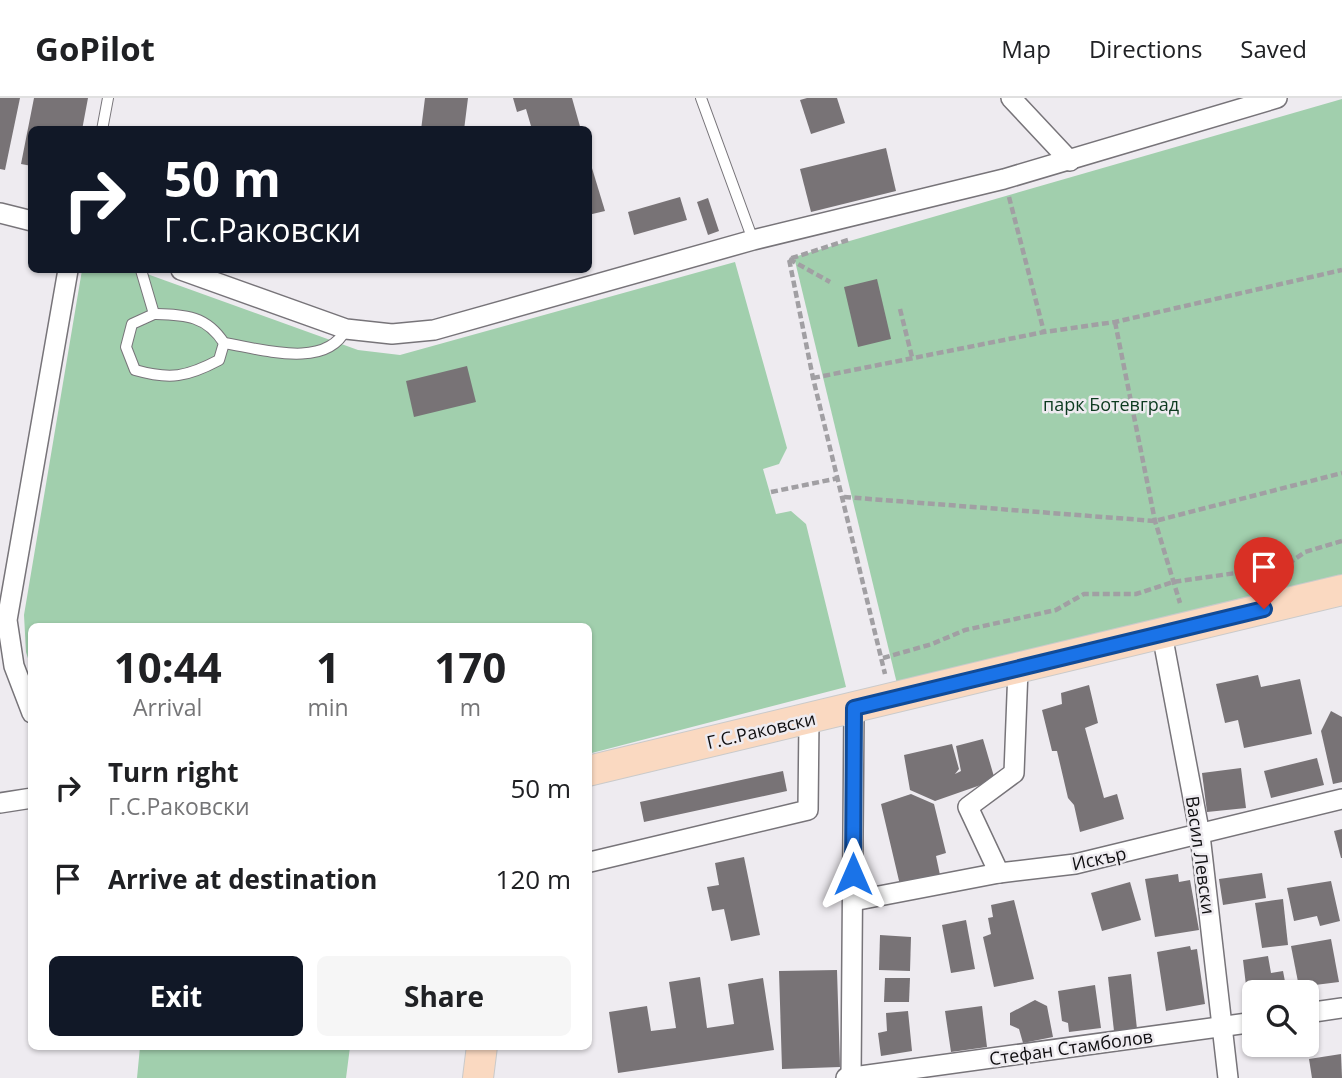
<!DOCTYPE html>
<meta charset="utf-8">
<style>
:root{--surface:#fff;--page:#f6f6f6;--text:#202124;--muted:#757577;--line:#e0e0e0;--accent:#111827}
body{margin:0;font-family:"Open Sans",sans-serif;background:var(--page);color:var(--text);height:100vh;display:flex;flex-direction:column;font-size:26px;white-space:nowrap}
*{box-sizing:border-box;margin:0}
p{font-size:23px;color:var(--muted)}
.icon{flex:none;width:38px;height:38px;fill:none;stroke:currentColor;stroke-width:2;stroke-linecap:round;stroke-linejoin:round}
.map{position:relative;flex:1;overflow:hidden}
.panel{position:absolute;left:28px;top:525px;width:564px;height:427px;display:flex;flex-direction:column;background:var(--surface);border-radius:10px;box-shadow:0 2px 5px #0004}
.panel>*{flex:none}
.guide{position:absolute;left:28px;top:28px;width:564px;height:147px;border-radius:10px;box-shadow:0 2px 5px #0004;background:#111827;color:#fff;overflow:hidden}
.controls{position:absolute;left:1242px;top:882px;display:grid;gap:14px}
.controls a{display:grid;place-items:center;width:77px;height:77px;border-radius:10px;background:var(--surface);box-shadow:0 2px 5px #0004;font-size:35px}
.pin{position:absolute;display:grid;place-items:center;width:60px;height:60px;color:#fff;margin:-72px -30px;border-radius:50% 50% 50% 0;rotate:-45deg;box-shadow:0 0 7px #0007}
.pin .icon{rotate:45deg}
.me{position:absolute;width:77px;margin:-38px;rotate:0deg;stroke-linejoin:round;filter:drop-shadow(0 0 5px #0008)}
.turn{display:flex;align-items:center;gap:24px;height:147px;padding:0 21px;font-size:32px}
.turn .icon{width:91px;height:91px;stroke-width:2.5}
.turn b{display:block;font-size:49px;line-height:60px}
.eta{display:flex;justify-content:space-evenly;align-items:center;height:119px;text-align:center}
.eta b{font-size:42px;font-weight:700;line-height:49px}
.primary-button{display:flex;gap:14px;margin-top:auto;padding:14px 21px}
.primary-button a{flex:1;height:80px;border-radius:10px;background:var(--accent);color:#fff;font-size:28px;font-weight:700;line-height:80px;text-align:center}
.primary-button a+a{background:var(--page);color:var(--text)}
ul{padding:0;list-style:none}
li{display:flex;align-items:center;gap:21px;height:91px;padding:0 21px}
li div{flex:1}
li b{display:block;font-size:26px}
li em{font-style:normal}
header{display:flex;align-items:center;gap:42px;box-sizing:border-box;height:98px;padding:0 35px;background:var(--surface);border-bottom:2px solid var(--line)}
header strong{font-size:33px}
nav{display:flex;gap:38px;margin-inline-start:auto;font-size:24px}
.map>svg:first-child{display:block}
</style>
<header>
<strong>GoPilot</strong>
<nav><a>Map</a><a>Directions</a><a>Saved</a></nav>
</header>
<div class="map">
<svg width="1342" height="980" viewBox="0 0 1342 980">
<rect width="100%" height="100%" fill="#eeebf0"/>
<g fill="#a1cfad">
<polygon points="1342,1 1342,484 899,594 794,159"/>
<polygon points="735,164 787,350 779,366 763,371 776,416 791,413 806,426 846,589 588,656 588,528 32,528 32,573 26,554 24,517 82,172 136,172 358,252 400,257"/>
<polygon points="140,949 140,948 350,949 346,980 137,980"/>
</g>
<g fill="#787376">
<polygon points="0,0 20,0 5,72 0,71"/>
<polygon points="34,0 88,0 82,32 32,32 32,68 21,66"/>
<polygon points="425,0 468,0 464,32 421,32"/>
<polygon points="513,0 572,0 581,32 520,32 531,28 526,11 517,14"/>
<polygon points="807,0 837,0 845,25 811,36 800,2"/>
<polygon points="886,50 896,93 811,114 800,71"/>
<polygon points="588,57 605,113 588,117"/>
<polygon points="680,99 687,122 634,137 628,114"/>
<polygon points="708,100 719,133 708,137 697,104"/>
<polygon points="877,181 891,241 858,249 844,189"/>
<polygon points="467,268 476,304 414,319 406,283"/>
<polygon points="1258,577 1261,589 1300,581 1312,636 1244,650 1238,622 1225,625 1216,586"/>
<polygon points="1089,587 1098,625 1085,630 1104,700 1117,696 1124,721 1080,734 1074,707 1068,700 1057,653 1052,653 1042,612 1062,606 1061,595"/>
<polygon points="1331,613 1342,619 1342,684 1333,686 1321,633"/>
<polygon points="983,641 995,682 935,703 910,692 904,657 952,646 959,671 955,676 961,673 956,648"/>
<polygon points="1317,660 1324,687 1271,700 1264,673"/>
<polygon points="1241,670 1246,710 1207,714 1202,675"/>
<polygon points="783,673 787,693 644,724 640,704"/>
<polygon points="911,696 934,706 946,755 936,758 940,777 900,787 881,706"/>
<polygon points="1342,731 1342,760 1341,760 1334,733"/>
<polygon points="744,759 760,837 731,843 724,811 712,813 707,789 719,787 715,765"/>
<polygon points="1262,775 1266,800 1223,807 1219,781"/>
<polygon points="1178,776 1179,784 1190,782 1199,832 1155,839 1145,781"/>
<polygon points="1331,783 1340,823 1320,828 1317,818 1294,823 1287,790"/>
<polygon points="1130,784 1141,822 1102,833 1091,795"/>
<polygon points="1283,801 1288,847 1262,850 1255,805"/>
<polygon points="1014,802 1034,881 994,889 983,839 991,836 988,820 993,819 991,807"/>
<polygon points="966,822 975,871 951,875 942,827"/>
<polygon points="880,837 911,839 910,873 879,872"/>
<polygon points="1331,841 1339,884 1299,889 1291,848"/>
<polygon points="1190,848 1191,852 1197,851 1205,906 1166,913 1157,854"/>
<polygon points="1268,858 1271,875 1283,873 1287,894 1255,894 1255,912 1249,913 1243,862"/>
<polygon points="837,872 840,969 782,971 779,873"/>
<polygon points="1131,876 1137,931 1114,933 1108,879"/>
<polygon points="700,879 707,930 734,926 728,886 763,880 774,952 618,975 609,914 647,908 651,933 676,930 669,884"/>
<polygon points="885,880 910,880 909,904 884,904"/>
<polygon points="1095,887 1101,930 1069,934 1068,925 1062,923 1058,893"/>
<polygon points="1035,902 1047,908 1053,939 1023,945 1019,931 1010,927 1010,915"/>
<polygon points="982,908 987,949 951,954 945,913"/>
<polygon points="908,913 912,953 881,958 878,935 887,933 886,915"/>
<polygon points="1341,956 1342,980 1312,980 1309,961"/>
</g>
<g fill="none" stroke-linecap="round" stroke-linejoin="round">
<defs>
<g id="service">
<polyline points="701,0 753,142"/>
<polyline points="102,32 108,0"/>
<polyline points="141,172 154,216"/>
<path d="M154 216C185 217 206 217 224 245L219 262C187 279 170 282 135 272L126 249 132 226Z"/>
<path d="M224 245C261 251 326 272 346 231"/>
</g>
<g id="minor">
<polyline points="1011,0 1070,63"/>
<polyline points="0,115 32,123"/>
<polyline points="181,172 346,231 392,236 434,232 753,142 1004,81 1277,0"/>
<polyline points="1162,536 1200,737 1228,980"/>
<polyline points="32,615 14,568 7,522 68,172"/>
<polyline points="0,705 32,700"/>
<polyline points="590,764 808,712 809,621"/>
<polyline points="999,775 968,709 1014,675 1018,571"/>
<polyline points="853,803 999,775 1075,766 1342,701"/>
<polyline points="1307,915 1342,910"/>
<polyline points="846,980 1255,924"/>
<polyline points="851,980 854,610"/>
</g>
<g id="primary">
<polyline points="588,673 1342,492"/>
<polyline points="478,980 482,948"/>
</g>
</defs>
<use href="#service" stroke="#777479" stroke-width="12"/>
<use href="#minor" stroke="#777479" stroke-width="22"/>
<use href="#primary" stroke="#cacaca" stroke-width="32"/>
<g stroke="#a19fa3" stroke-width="4.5" stroke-dasharray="7 3.5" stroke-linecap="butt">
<polyline points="1009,99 1044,234"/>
<polyline points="848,142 789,161 813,280 885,576"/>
<polyline points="789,161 830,184"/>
<polyline points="900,211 912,259"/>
<polyline points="1115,224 1155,423 1180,505"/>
<polyline points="813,280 1044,234 1115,224 1342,172"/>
<polyline points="771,394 839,380"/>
<polyline points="844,399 1155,423 1342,375"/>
<polyline points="883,560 932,546 965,532 1056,512 1084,496 1136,496 1173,484 1285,468 1305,454 1342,443"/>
</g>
<use href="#service" stroke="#fff" stroke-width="10"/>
<use href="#minor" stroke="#fff" stroke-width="19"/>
<use href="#primary" stroke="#fad9c1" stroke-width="30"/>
</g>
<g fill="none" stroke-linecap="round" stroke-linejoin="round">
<defs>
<polyline id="route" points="853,776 854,610 1264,511"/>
</defs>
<use href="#route" stroke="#114b97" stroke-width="18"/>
<use href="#route" stroke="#1a73e8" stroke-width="12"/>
</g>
<g text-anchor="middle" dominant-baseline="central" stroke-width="5" stroke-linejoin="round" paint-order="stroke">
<g font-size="18" fill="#0c3a1f" stroke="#eeebf0">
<text x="1111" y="306">парк Ботевград</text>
</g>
<g font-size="18" fill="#0f0e10" stroke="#eeebf0">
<text transform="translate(761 632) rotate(-13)">Г.С.Раковски</text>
<text transform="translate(1201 757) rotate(82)">Васил Левски</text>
<text transform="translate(1099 760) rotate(-12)">Искър</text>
<text transform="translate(1071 949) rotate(-8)">Стефан Стамболов</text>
</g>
</g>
</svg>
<div class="controls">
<a><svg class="icon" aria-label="search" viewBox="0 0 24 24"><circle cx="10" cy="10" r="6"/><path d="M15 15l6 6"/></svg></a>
</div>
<div class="pin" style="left:1264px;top:511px;background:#d93025"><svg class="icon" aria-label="arrive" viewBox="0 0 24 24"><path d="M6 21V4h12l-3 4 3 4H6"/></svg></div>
<svg class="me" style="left:853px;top:776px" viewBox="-20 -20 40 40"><path d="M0-17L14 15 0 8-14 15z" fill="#1a73e8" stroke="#fff" stroke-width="4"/></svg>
<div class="guide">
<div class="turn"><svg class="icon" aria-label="right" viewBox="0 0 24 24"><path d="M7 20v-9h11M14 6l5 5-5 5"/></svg><div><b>50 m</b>Г.С.Раковски</div></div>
</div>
<section class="panel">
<div class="eta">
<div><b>10:44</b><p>Arrival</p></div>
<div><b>1</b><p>min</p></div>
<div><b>170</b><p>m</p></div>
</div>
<ul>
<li><svg class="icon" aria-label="right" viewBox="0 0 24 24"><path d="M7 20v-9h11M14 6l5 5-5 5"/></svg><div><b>Turn right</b><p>Г.С.Раковски</p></div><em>50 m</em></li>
<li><svg class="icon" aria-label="arrive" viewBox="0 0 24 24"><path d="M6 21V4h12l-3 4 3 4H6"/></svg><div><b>Arrive at destination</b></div><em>120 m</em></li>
</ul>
<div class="primary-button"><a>Exit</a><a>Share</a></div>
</section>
</div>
